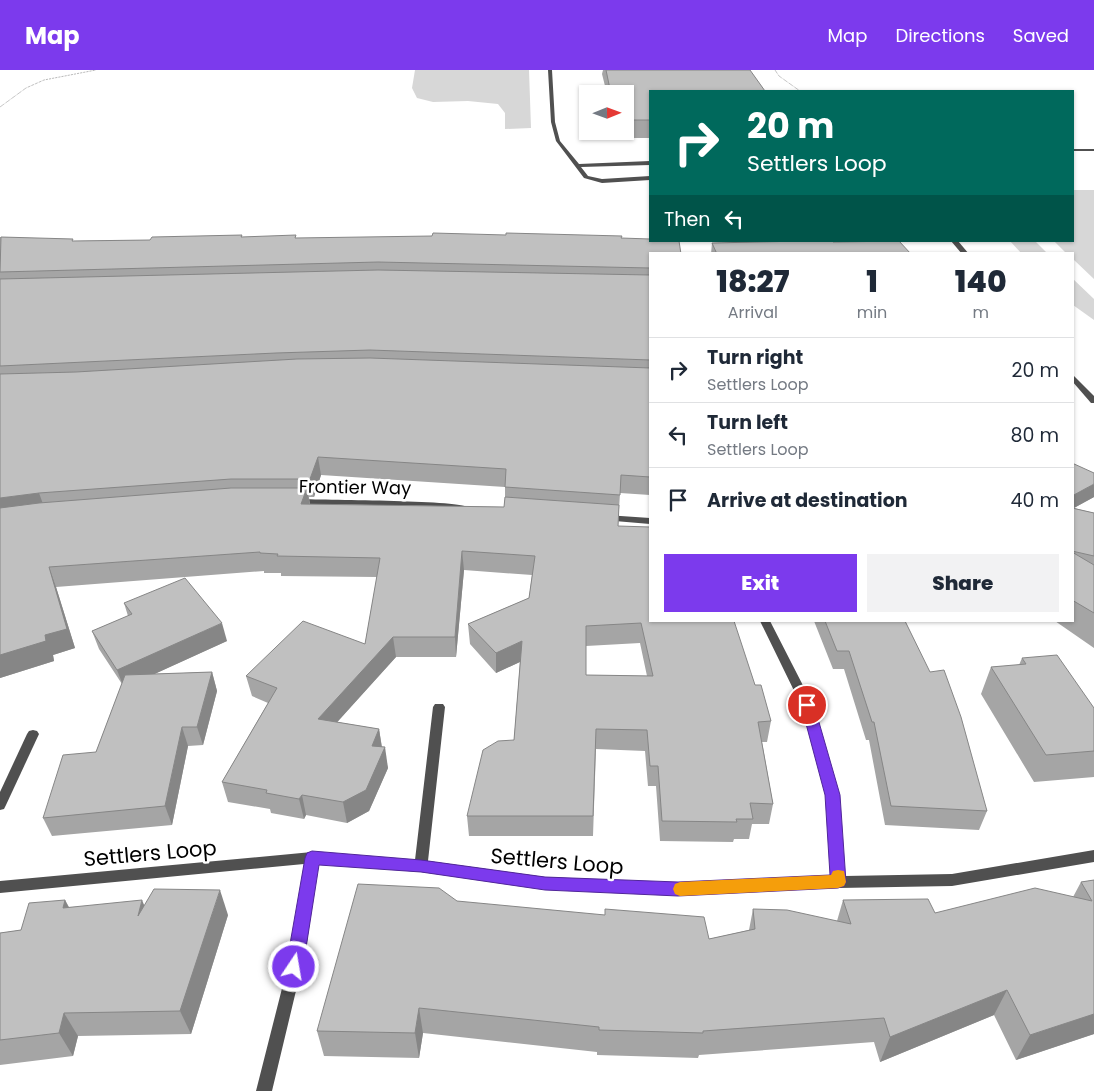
<!DOCTYPE html>
<style>
:root{--surface:#fff;--page:#f2f2f3;--text:#1f2937;--muted:#747a83;--line:#e0e1e3;--accent:#7c3aed}
body{margin:0;font-family:Poppins,sans-serif;background:var(--page);color:var(--text);height:100vh;display:flex;flex-direction:column;font-size:19px;white-space:nowrap}
*{box-sizing:border-box;margin:0}
p{font-size:16px;color:var(--muted)}
.icon{flex:none;width:28px;height:28px;fill:none;stroke:currentColor;stroke-width:2;stroke-linecap:round;stroke-linejoin:round}
.map{position:relative;flex:1;overflow:hidden}
.details{position:absolute;left:649px;top:182px;width:425px;height:370px;display:flex;flex-direction:column;background:var(--surface);border-radius:0px;box-shadow:0 1px 4px #0004}
.details>*{flex:none}
.hud{position:absolute;left:649px;top:20px;width:425px;height:152px;border-radius:0px;box-shadow:0 1px 4px #0004;background:#00695c;color:#fff;overflow:hidden}
.needle{width:32px;rotate:89deg}
.fabs{position:absolute;left:579px;top:15px;display:grid;gap:10px}
.fabs a{display:grid;place-items:center;width:55px;height:55px;border-radius:0px;background:var(--surface);box-shadow:0 1px 4px #0004;font-size:25px}
.pin{position:absolute;display:grid;place-items:center;width:42px;height:42px;color:#fff;margin:-21px;border:2px solid #fff;border-radius:50%;box-shadow:0 1px 5px #0007}
.me{position:absolute;width:55px;margin:-28px;rotate:12deg;stroke-linejoin:round;filter:drop-shadow(0 0 4px #0008)}
.turn{display:flex;align-items:center;gap:18px;height:105px;padding:0 15px;font-size:22px}
.turn .icon{width:65px;height:65px;stroke-width:2.5}
.turn b{display:block;font-size:35px;line-height:42px}
.then{display:flex;align-items:center;height:48px;padding:0 15px;background:#0003;gap:10px;font-size:19px}
.eta{display:flex;justify-content:space-evenly;align-items:center;height:85px;text-align:center}
.eta b{font-size:30px;font-weight:800;line-height:35px}
.action{display:flex;gap:10px;margin-top:auto;padding:10px 15px}
.action a{flex:1;height:58px;border-radius:0px;background:var(--accent);color:#fff;font-size:20px;font-weight:800;line-height:58px;text-align:center}
.action a+a{background:var(--page);color:var(--text)}
ul{padding:0;list-style:none}
li{display:flex;align-items:center;gap:15px;height:65px;padding:0 15px;border-top:1px solid var(--line)}
li div{flex:1}
li b{display:block;font-size:19px}
li em{font-style:normal}
header{display:flex;align-items:center;gap:30px;box-sizing:border-box;height:70px;padding:0 25px;background:var(--accent);color:#fff}
header strong{font-size:24px}
nav{display:flex;gap:28px;margin-inline-start:auto;font-size:18px}
.map>svg:first-child{display:block}
</style>
<header>
<strong>Map</strong>
<nav><a>Map</a><a>Directions</a><a>Saved</a></nav>
</header>
<div class="map">
<svg width="1094" height="1021" viewBox="0 0 1094 1021">
<rect width="100%" height="100%" fill="#fff"/>
<g fill="#d7d7d7">
<polygon points="415,0 529,0 531,58 505,59 505,43 498,34 468,31 433,32 417,28 412,18"/>
<polygon points="1073,120 1094,120 1094,209 1073,189 1072,184 1067,184 1054,171 1072,171"/>
<polygon points="1010,171 1035,171 1048,184 1022,184"/>
<polygon points="1072,208 1094,229 1094,250 1073,235"/>
</g>
<g fill="none" stroke-linecap="round" stroke-linejoin="round">
<g stroke="#727272" stroke-width="1" stroke-dasharray="0.5 1" stroke-linecap="butt">
<polyline points="775,0 779,6 800,21"/>
<polyline points="0,37 26,18 44,10 96,0"/>
</g>
<polygon fill="#505050" fill-rule="evenodd" points="548,0 552,0 555,52 560,71 579,94 650,91 650,95 581,97 588,106 602,109 650,106 650,110 602,113 584,108 556,71 551,52"/>
<g fill="#505050" fill-rule="evenodd">
<rect x="1072" y="79" width="22" height="2"/>
<polygon points="951,171 958,171 969,184 962,184"/>
<polygon points="1072,304 1094,326 1094,333 1091,333 1072,311"/>
<path d="M297 429C320 430 457 430 467 437L462 440 294 434 292 432Z"/>
<polygon points="606,445 650,448 650,454 603,450 601,448"/>
<polygon points="760,551 770,551 813,635 838,725 845,806 952,804 1094,780 1094,792 952,816 839,818 678,825 545,819 421,802 318,794 306,879 272,1021 256,1021 292,879 304,794 0,823 0,811 312,782 415,790 433,637 435,634 443,634 445,637 428,791 545,807 678,813 832,806 826,725 801,635"/>
<polygon points="33,660 37,661 39,664 6,735 4,739 0,740 0,722 27,664 29,661"/>
</g>
</g>
<g fill="#a5a5a5" fill-rule="evenodd">
<polygon points="603,0 750,0 650,21 650,68 616,68 615,61 625,61 625,24 607,24 602,4"/>
<path d="M242 165V167L296 168H621L650 184V425L620 423 618 456 755 615 771 651 767 672H762L773 734 769 754H752L749 769H734L733 772 660 771 656 716H648L645 681 596 679 593 766H469L467 746 514 670 520 592 496 603 470 574 468 554 529 528 532 505 464 500 456 587H396L337 652 379 659 382 677 388 698 369 741 347 753 306 745 304 749 271 743 270 739 228 732 222 712 268 633 252 626 246 606 365 574 377 507 281 506V503H264V501L56 517 75 578 53 585 54 591 0 608V167L74 171 150 170ZM321 405 505 417V427L504 437 310 434 309 427H314ZM640 573 647 606 586 605V576Z"/>
<polygon points="799,171 833,171 833,172 911,184 711,184 712,173"/>
<polygon points="1072,393 1094,427 1074,438 1094,443 1094,578 1055,551 1072,551"/>
<polygon points="124,533 227,571 154,604 212,602 217,621 203,675 188,676 172,755 52,766 43,748 96,682 122,614 99,579 92,561 128,546"/>
<polygon points="814,551 905,551 987,741 979,760 885,755 869,670 866,670 844,599 833,599"/>
<polygon points="1022,588 1094,638 1094,707 1034,712 981,624 991,597 1019,595"/>
<polygon points="1094,810 1094,964 1016,990 994,945 880,992 874,972 699,985 698,988 597,985 597,982 423,963 419,988 324,986 317,961 457,831 709,869 749,860 753,839 837,851 843,830 935,843 1073,827 1081,812"/>
<polygon points="65,830 69,837 144,836 228,845 191,964 78,966 73,986 0,995 0,863 21,860"/>
</g>
<g fill="#868686">
<polygon points="318,387 321,405 314,427 310,409"/>
<polygon points="1094,414 1094,427 1072,439 1072,426"/>
<polygon points="307,418 310,437 301,434"/>
<polygon points="39,423 46,442 0,448 0,428"/>
<polygon points="462,481 464,500 456,587 455,567"/>
<polygon points="49,497 56,517 75,578 53,585 54,591 0,608 0,585 45,565"/>
<polygon points="222,553 227,571 124,618 117,600"/>
<polygon points="393,567 396,587 322,669 318,649"/>
<polygon points="522,571 522,591 496,603 496,583"/>
<polygon points="212,602 217,621 203,675 197,657"/>
<polygon points="182,657 188,676 172,755 165,736"/>
<polygon points="379,659 382,679 372,676"/>
<polygon points="385,677 388,698 369,741 347,753 343,732"/>
<polygon points="302,725 306,745 304,749 299,729"/>
<polygon points="220,820 228,845 191,964 180,941"/>
<polygon points="65,830 77,854 63,838"/>
<polygon points="142,830 152,854 138,846"/>
<polygon points="1007,920 994,945 880,992 890,967"/>
<polygon points="419,938 423,963 419,988 415,963"/>
<polygon points="64,943 78,966 73,986 59,963"/>
<polygon points="1094,944 1094,964 1016,990 1030,965"/>
</g>
<g fill="#c0c0c0" stroke="#868686" fill-rule="evenodd">
<polygon points="606,0 750,0 765,21 650,21 650,50 625,50 625,24 611,24"/>
<polygon points="433,163 506,165 506,163 622,166 621,168 650,169 650,171 679,171 681,184 650,184 650,198 378,192 0,202 1,167 73,169 72,171 150,170 152,167 242,165 241,167 296,165 295,168 432,166"/>
<polygon points="802,171 833,171 833,172 899,171 911,184 717,184 712,173"/>
<polygon points="378,200 650,205 650,290 370,280 276,283 0,296 0,209"/>
<polygon points="370,288 650,298 650,407 621,405 620,425 505,417 506,399 318,387 310,409 231,409 39,423 0,428 0,304 76,302 297,289"/>
<polygon points="1072,393 1094,403 1094,414 1072,426"/>
<path d="M231 418H307L301 434 504 437 505 427 619 435 618 456 650 457V551H734L755 615H761L771 651 758 652 773 734 750 733 753 749H736L737 752 662 751 658 696H650L647 660 596 659 593 746H467L483 680 498 671 514 670 522 571 496 583 468 554 529 528 535 486 462 481 455 567H393L318 649 379 659 372 676 385 677 366 720 343 732 302 725 299 729 266 723 267 720 222 712 277 618 246 606 303 551 365 574 380 488 277 486 278 484 260 483V482L49 497 67 559 45 565 46 571 0 585V438L39 433ZM641 553 653 606 586 605V556Z"/>
<polygon points="1072,438 1094,443 1094,486 1072,481"/>
<polygon points="1072,482 1094,495 1094,543 1072,530"/>
<polygon points="185,508 222,553 117,600 92,561 132,544 124,533"/>
<polygon points="825,551 905,551 930,602 944,600 961,647 987,741 891,736 874,652 872,652 849,581 837,581"/>
<polygon points="1057,585 1094,638 1094,681 1046,685 991,597 1026,594 1022,588"/>
<polygon points="212,602 197,657 182,657 165,736 43,748 63,685 96,682 125,605"/>
<polygon points="1094,810 1094,944 1030,965 1007,920 890,967 884,948 703,961 703,963 599,960 599,957 419,938 415,963 317,961 358,814 439,818 457,831 605,845 605,839 704,847 709,869 755,859 753,839 787,840 851,854 843,830 928,829 935,843 1035,818 1092,831 1081,812"/>
<polygon points="154,819 220,820 180,941 64,943 59,963 0,970 0,863 21,860 29,833 65,830 63,838 142,830 138,846"/>
</g>
<polygon fill="#7c3aed" stroke="#51269a" points="807,631 812,632 814,635 840,725 846,812 844,816 838,818 678,826 545,820 421,802 319,795 303,897 300,902 294,905 289,902 286,897 305,788 307,783 312,781 421,790 545,807 678,812 830,805 825,725 801,635 803,632"/>
<polygon fill="#f59e0b" points="838,800 844,801 846,812 844,816 838,818 680,826 675,824 673,819 675,814 680,812 831,805 833,801"/>
<g text-anchor="middle" dominant-baseline="central" stroke-width="5" stroke-linejoin="round" paint-order="stroke">
<g font-size="18" fill="#000" stroke="#fff">
<text transform="translate(355 417) rotate(1)">Frontier Way</text>
</g>
<g font-size="21" fill="#000" stroke="#fff">
<text transform="translate(150 783) rotate(-5)">Settlers Loop</text>
<text transform="translate(557 791) rotate(5)">Settlers Loop</text>
</g>
</g>
</svg>
<div class="fabs">
<a><svg class="needle" viewBox="-14 -14 28 28"><path d="M0-13l5 13h-10z" fill="#e53935"/><path d="M0 13l5-13h-10z" fill="#747a83"/></svg></a>
</div>
<div class="pin" style="left:807px;top:635px;background:#d93025"><svg class="icon" aria-label="arrive" viewBox="0 0 24 24"><path d="M6 21V4h12l-3 4 3 4H6"/></svg></div>
<svg class="me" style="left:294px;top:897px" viewBox="-20 -20 40 40"><circle r="17" fill="#7c3aed" stroke="#fff" stroke-width="3"/><path d="M0-11L8 9 0 5-8 9z" fill="#fff"/></svg>
<div class="hud">
<div class="turn"><svg class="icon" aria-label="right" viewBox="0 0 24 24"><path d="M7 20v-9h11M14 6l5 5-5 5"/></svg><div><b>20 m</b>Settlers Loop</div></div>
<div class="then">Then<svg class="icon" aria-label="left" viewBox="0 0 24 24"><path d="M17 20v-9H6M10 6l-5 5 5 5"/></svg></div>
</div>
<section class="details">
<div class="eta">
<div><b>18:27</b><p>Arrival</p></div>
<div><b>1</b><p>min</p></div>
<div><b>140</b><p>m</p></div>
</div>
<ul>
<li><svg class="icon" aria-label="right" viewBox="0 0 24 24"><path d="M7 20v-9h11M14 6l5 5-5 5"/></svg><div><b>Turn right</b><p>Settlers Loop</p></div><em>20 m</em></li>
<li><svg class="icon" aria-label="left" viewBox="0 0 24 24"><path d="M17 20v-9H6M10 6l-5 5 5 5"/></svg><div><b>Turn left</b><p>Settlers Loop</p></div><em>80 m</em></li>
<li><svg class="icon" aria-label="arrive" viewBox="0 0 24 24"><path d="M6 21V4h12l-3 4 3 4H6"/></svg><div><b>Arrive at destination</b></div><em>40 m</em></li>
</ul>
<div class="action"><a>Exit</a><a>Share</a></div>
</section>
</div>
